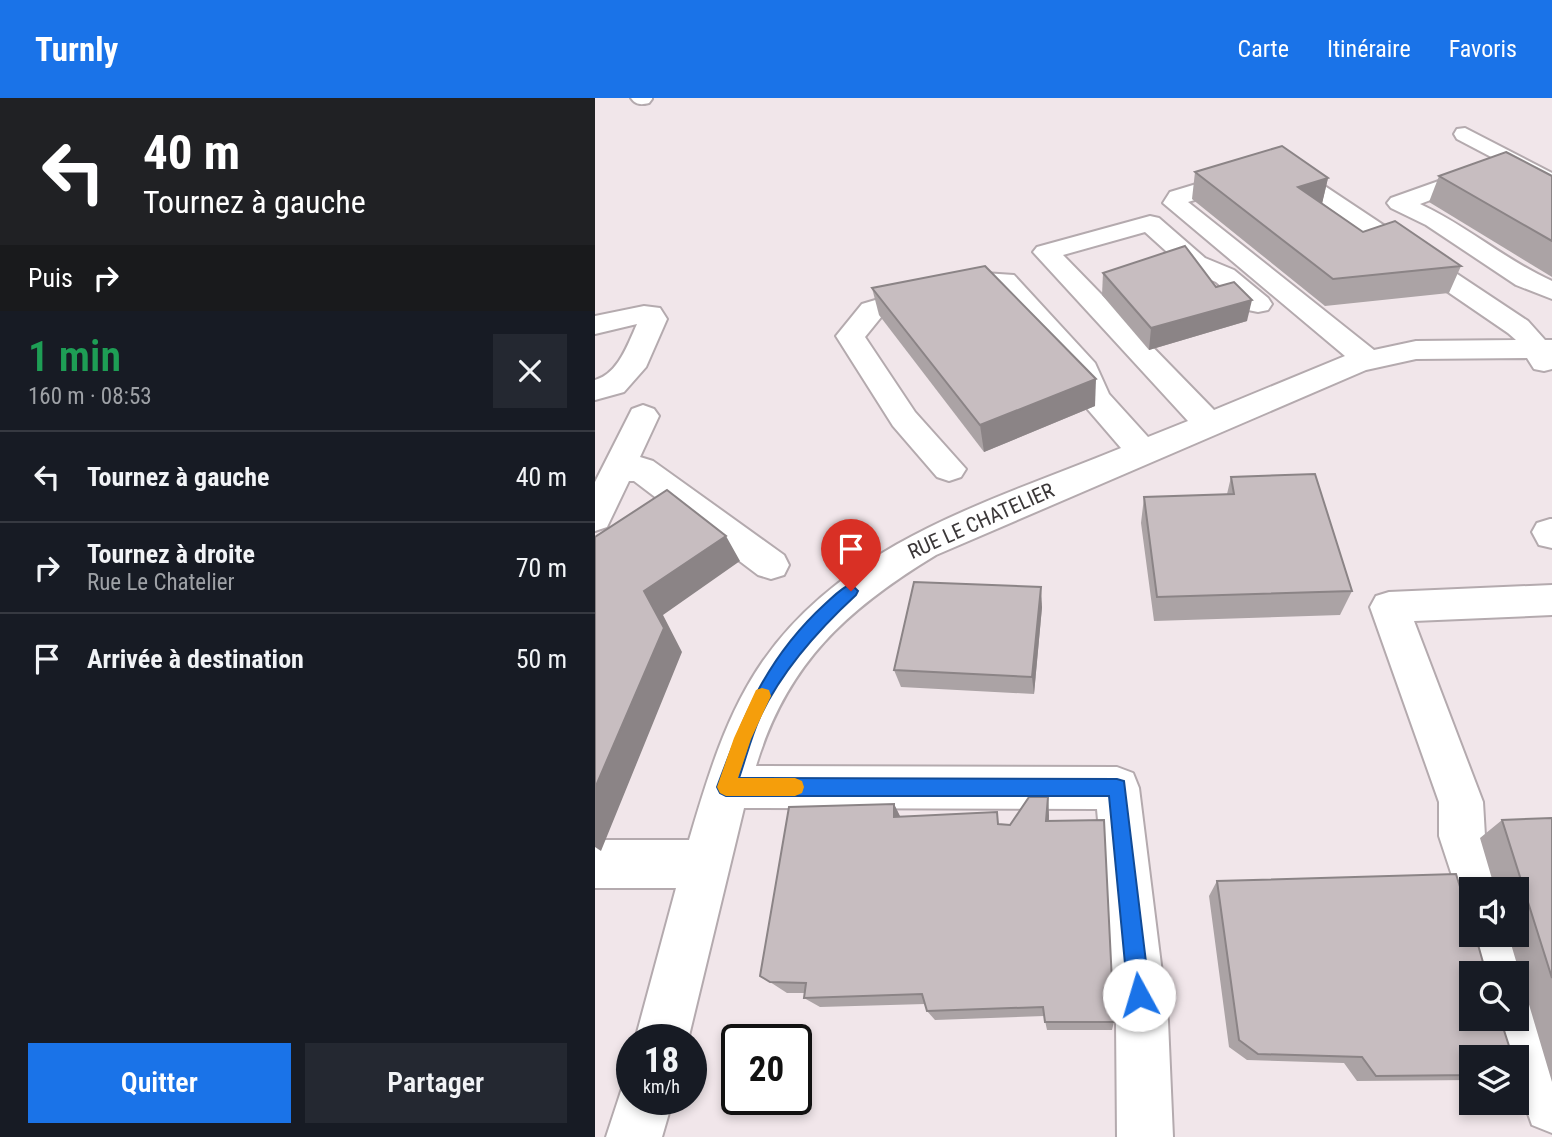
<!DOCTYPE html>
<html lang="fr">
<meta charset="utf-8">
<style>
:root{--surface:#171b24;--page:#242831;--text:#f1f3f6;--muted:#9ea1a6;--line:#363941;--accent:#1a73e8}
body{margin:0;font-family:"Roboto Condensed",sans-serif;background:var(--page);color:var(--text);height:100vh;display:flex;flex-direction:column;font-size:26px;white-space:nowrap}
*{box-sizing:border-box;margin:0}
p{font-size:23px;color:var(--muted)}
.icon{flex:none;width:38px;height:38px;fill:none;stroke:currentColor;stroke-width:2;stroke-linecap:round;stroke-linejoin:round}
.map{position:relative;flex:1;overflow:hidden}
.side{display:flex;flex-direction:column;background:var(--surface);width:595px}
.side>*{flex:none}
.banner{background:#202124;color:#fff;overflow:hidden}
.fabs{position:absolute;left:864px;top:779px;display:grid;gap:14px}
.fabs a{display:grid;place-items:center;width:70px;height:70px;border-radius:0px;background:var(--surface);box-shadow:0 4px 10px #0003;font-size:35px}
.speed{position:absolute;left:21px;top:926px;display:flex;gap:14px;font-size:35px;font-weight:700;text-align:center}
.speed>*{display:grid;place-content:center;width:91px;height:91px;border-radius:50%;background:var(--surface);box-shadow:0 4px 10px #0003;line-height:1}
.speed small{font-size:18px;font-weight:400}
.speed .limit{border:4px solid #111;border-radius:10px;background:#fff;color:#111}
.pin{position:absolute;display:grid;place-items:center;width:60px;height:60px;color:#fff;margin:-72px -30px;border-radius:50% 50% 50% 0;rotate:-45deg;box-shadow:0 0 7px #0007}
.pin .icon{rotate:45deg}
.me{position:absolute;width:77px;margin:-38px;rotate:354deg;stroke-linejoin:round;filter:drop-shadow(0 0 5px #0008)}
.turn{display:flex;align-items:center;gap:24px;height:147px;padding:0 28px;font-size:32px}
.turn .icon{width:91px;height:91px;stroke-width:2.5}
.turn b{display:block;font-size:49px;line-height:60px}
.then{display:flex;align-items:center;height:66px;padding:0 28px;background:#0003;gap:14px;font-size:26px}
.round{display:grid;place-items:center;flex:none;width:74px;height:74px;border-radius:0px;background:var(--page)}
.overview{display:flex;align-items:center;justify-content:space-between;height:119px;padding:0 28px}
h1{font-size:42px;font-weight:600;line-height:52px;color:#1e9e55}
.primary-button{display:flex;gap:14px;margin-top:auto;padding:14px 28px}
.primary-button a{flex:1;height:80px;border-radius:0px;background:var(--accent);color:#fff;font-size:28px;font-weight:600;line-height:80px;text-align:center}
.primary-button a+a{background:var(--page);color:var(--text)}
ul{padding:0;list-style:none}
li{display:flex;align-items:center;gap:21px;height:91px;padding:0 28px;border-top:2px solid var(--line)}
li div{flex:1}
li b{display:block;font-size:26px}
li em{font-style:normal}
header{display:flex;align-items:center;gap:42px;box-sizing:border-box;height:98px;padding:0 35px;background:var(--accent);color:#fff}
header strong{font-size:33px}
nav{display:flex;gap:38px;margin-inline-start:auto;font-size:24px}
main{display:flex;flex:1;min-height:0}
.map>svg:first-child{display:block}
</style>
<header>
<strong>Turnly</strong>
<nav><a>Carte</a><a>Itinéraire</a><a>Favoris</a></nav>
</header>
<main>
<section class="side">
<div class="banner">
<div class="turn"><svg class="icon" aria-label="left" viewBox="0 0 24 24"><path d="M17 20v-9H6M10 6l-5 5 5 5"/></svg><div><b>40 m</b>Tournez à gauche</div></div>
<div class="then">Puis<svg class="icon" aria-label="right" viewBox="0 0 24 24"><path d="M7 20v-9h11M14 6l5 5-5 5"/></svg></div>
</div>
<div class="overview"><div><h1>1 min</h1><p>160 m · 08:53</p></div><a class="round"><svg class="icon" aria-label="close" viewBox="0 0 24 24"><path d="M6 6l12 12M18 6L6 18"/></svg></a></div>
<ul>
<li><svg class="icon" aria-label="left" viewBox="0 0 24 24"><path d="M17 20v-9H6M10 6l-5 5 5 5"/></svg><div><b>Tournez à gauche</b></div><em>40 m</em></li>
<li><svg class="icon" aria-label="right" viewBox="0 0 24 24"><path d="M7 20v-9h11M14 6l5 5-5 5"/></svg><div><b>Tournez à droite</b><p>Rue Le Chatelier</p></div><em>70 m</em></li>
<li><svg class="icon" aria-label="arrive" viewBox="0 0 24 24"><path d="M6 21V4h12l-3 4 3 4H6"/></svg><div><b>Arrivée à destination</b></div><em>50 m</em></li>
</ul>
<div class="primary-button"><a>Quitter</a><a>Partager</a></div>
</section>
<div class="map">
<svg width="957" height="1039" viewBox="0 0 957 1039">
<rect width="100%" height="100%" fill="#f1e6ea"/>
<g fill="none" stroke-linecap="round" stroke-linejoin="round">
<defs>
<g id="minor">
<path d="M36 0H57V1L54 5C46 7 41 7 36 0Z"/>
<polygon points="870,30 957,75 957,91 862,41 859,36 862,31"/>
<path d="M681 62 698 67 933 223 950 242H957V271L949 273 939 271 932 260 821 261 771 272 341 457C252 511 192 565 161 668L522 669 538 675 544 690 573 923 578 1039H522L521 923 502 711 149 710 93 942H40L81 790H0V742H94C112 681 131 616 168 563 252 443 397 403 526 350L489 307 475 275 402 191 376 190 287 218 270 239 320 314 371 371 366 379 354 383 342 379 298 328 241 238 267 206 374 174 419 177 500 265 514 296 553 339 593 323 438 154 442 149 555 118 564 120 610 160 639 172 673 200 677 206 673 212 663 214 653 212 621 184 592 172 550 134 468 157 619 312 750 258 568 105 575 94ZM682 77 913 235 921 242 821 243 779 252 593 104Z"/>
<path d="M886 68 894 70 897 75 894 80 825 106C871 127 910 162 957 183V201L921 187 831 127 796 110 792 105 796 100Z"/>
<path d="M49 208 65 210 72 221 51 269 29 294 0 302V282C23 276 33 246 42 226L0 236V218Z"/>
<polygon points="48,307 59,311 64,318 45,359 58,363 189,457 194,467 189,477 176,481 163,477 39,383 34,383 12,429 0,433 0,384 37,311"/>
<polygon points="955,421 957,421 957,450 944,447 937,434 942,425"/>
<polygon points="957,487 957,517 819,523 888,704 890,738 908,791 877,791 877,812 867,808 844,738 844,704 775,509 781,498 794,494"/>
<polygon points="922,830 938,875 935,883 940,886 957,929 957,1035 937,1027 922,985 922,959 914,959 901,920 922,920 922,875 888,875 875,836 877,832 877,836 922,836"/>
<polygon points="37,979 37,1001 78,1001 67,1039 11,1039 30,981"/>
</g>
</defs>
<use href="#minor" stroke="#b4aaae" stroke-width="4"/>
<use href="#minor" fill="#fff" fill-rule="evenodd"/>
</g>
<g fill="#aba3a5">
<polygon points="600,74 733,80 727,105 768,134 866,168 854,195 730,208 597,101"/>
<polygon points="844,78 957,78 957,179 834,104"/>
<polygon points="508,175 621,189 652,223 554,252 507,197"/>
<polygon points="277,190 500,308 389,354 284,217"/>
<polygon points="636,379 757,493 745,517 559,523 546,425 549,399 632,396"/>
<polygon points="447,509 439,596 306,589 299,572"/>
<polygon points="453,699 454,723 519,924 517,932 452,932 449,918 340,922 332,913 330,906 225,909 209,900 210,895 192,895 175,884 299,706 305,719 415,727"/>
<polygon points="957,720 957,984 913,836 922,836 922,791 900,791 885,740 907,722"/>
<polygon points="622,783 877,959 877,982 762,983 749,965 652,962 634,949 614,798"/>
</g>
<g fill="#8b8486">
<polygon points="733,80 727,106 703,89"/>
<polygon points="657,202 652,223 554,252 556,230"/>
<polygon points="501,281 500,308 389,354 385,327"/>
<polygon points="131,438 145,463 68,517 87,554 6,753 0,749 0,690 49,493"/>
<polygon points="446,489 447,509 439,596 437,579"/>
<polygon points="453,699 454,718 453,740 451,723"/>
<polygon points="299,706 308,724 299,719"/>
</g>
<g fill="#c7bdc0" stroke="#8b8486" stroke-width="2">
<polygon points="687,48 733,80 703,89 768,134 800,123 866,168 738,181 600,74"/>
<polygon points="911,54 957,78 957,143 844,78"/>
<polygon points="590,148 621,189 639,184 657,202 556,230 508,175"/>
<polygon points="390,168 501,281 385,327 277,190"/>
<polygon points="720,376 757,493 562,499 549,399 639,396 636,379"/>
<polygon points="72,392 131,438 49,493 69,530 0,690 0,439"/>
<polygon points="319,484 446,489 437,579 299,572"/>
<polygon points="434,699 453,699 451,723 509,722 519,924 450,924 448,909 332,913 327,896 209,900 211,885 175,884 165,878 194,709 299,706 299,719 402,714 403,726 415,727"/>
<polygon points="957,720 957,880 907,722"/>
<polygon points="861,776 877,827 877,836 880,836 891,875 877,875 877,920 905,920 915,951 913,959 877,959 877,977 781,978 767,959 663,956 644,942 622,783"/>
</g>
<path fill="#1a73e8" stroke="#114b97" stroke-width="2" d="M256 486 263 493 261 497C223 532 187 572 165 619 156 639 151 660 144 680L522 681 529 683 555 897 551 905 544 908 536 905 533 897 514 698H131L125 695 122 689C149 617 171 560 230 506 238 499 246 490 256 486Z"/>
<polygon fill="#f59e0b" points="167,590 174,592 176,598 156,641 143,680 200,680 207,683 209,689 207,695 200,698 131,698 125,695 122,689 139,640 161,592"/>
<g text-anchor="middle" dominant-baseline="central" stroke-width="5" stroke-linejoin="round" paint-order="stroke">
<g font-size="21" fill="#3c3839" stroke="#fff">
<text transform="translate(386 423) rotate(-24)">RUE LE CHATELIER</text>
</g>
</g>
</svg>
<div class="fabs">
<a><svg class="icon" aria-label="sound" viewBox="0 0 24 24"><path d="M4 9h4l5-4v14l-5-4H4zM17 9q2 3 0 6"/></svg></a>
<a><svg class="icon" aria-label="search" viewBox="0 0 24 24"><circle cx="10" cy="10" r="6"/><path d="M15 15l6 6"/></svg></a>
<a><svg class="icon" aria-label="layers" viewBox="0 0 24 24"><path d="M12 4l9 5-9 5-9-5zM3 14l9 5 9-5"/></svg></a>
</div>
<div class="speed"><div>18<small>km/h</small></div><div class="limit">20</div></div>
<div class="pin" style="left:256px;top:493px;background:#d93025"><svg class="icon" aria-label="arrive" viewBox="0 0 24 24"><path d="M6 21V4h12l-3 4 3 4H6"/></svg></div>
<svg class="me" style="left:544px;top:897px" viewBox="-20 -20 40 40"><circle r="19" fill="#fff"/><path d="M0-13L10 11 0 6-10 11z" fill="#1a73e8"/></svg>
</div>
</main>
